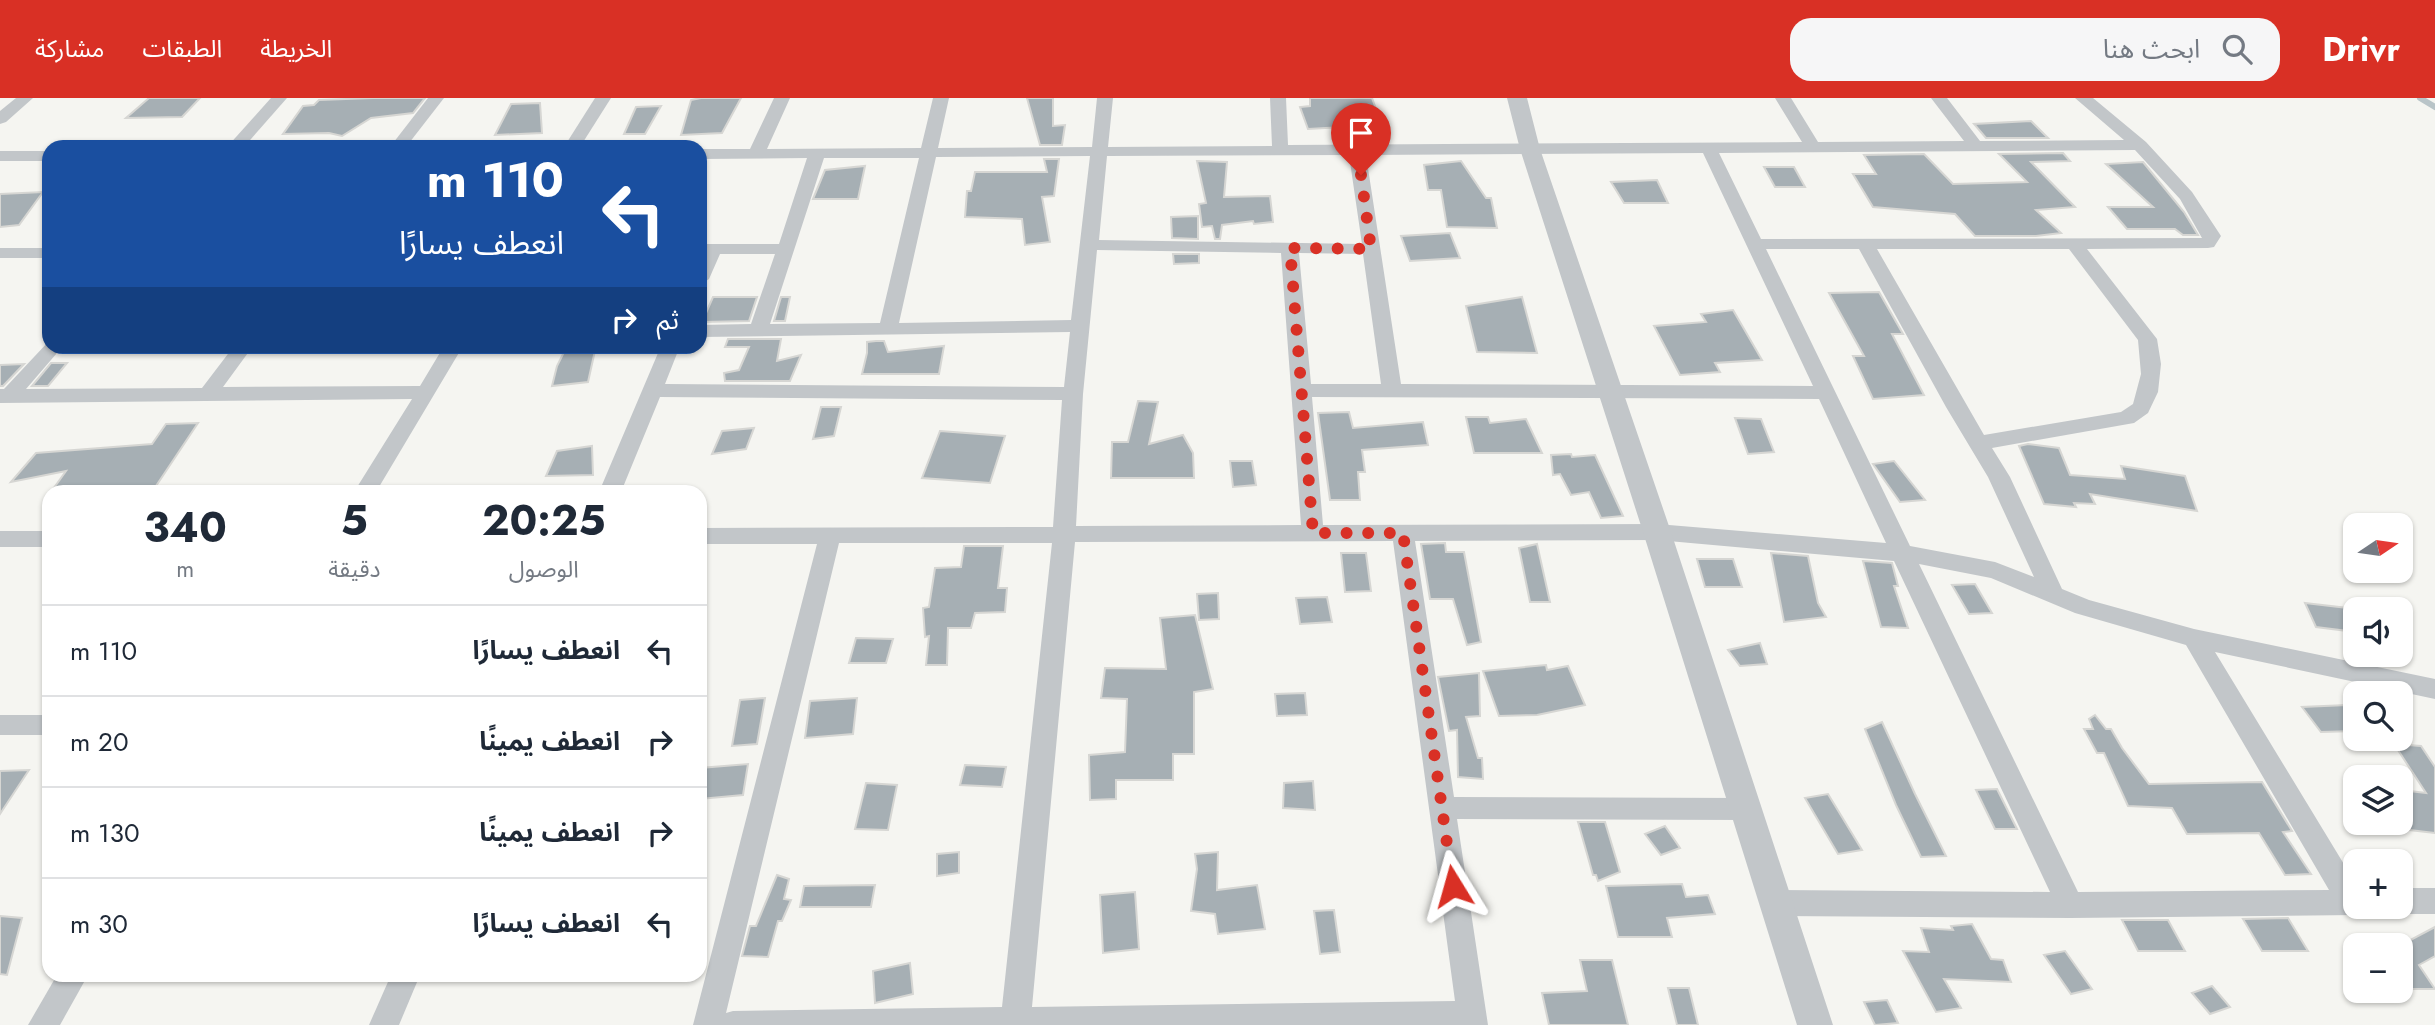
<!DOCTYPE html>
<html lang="ar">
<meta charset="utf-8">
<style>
:root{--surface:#fff;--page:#f6f6f7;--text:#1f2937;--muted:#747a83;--line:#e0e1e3;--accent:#d93025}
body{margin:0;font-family:Jost,"Noto Sans Arabic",sans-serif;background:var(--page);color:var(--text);direction:rtl;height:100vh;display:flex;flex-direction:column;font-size:26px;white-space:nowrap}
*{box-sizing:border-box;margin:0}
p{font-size:23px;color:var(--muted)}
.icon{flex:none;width:38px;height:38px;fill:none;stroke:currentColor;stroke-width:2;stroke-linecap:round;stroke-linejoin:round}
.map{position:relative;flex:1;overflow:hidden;direction:ltr}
.sheet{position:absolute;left:42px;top:387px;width:665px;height:497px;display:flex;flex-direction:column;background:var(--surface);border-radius:21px;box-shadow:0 2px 5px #0004;direction:rtl}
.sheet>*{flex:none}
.hud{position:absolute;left:42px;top:42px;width:665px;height:214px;border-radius:21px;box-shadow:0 2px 5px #0004;direction:rtl;background:#1a4fa0;color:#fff;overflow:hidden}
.needle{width:46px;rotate:77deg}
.fabs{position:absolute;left:2343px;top:415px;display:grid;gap:14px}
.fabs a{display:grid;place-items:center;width:70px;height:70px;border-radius:14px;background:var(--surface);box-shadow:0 2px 5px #0004;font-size:35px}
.pin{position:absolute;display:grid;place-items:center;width:60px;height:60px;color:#fff;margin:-72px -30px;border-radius:50% 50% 50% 0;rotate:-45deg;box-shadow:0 0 7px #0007}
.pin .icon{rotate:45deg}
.me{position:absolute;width:77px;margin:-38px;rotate:352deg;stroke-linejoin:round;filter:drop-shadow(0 0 5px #0008)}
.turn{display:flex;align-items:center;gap:24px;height:147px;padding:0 28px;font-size:32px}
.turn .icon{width:91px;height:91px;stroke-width:2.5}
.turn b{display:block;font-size:49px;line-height:60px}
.then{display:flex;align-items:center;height:66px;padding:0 28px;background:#0003;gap:14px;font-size:26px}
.eta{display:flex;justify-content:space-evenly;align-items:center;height:119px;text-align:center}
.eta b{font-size:42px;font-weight:700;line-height:49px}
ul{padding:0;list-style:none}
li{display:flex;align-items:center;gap:21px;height:91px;padding:0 28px;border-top:2px solid var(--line)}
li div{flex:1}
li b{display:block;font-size:26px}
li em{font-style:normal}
header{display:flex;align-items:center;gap:42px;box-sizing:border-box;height:98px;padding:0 35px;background:var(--accent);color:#fff}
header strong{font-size:33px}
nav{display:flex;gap:38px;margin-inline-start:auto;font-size:24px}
.search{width:490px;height:63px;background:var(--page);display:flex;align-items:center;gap:18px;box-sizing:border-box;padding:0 24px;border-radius:21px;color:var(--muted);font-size:26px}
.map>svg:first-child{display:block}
</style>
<header>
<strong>Drivr</strong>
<div class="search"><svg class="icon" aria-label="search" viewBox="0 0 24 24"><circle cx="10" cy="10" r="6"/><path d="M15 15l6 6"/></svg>ابحث هنا</div>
<nav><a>الخريطة</a><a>الطبقات</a><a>مشاركة</a></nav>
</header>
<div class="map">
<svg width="2435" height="927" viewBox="0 0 2435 927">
<rect width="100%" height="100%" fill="#f5f5f1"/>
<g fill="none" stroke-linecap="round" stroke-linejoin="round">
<polyline stroke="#b9c4c8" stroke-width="6" points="2420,0 2435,9"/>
</g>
<g fill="#a6afb4" stroke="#d6d6d3" stroke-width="2">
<polygon points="149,0 200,0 182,19 126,20"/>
<polygon points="373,0 425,0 413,15 371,20 342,38 329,35 283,36 303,8 314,7 319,2"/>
<polygon points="701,0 741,0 722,35 681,37 691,2"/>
<polygon points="1027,0 1053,0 1053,28 1065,27 1062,47 1040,47"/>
<polygon points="1310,0 1372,0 1388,44 1364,44 1361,28 1308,31 1300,9 1310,8"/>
<polygon points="540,5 542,35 495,37 511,6"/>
<polygon points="661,8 645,36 624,36 636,9"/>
<polygon points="2031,23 2048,40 1986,40 1974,26"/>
<polygon points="2063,55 2070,63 2031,64 2075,109 2036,112 2061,135 2036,138 1975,138 1955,116 1873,109 1853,76 1876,76 1864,57 1924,56 1953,86 2027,84 1999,56"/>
<polygon points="1044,61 1059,61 1054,98 1042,99 1050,144 1025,147 1022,121 965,119 967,93 971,93 975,74 1047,74"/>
<polygon points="1197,63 1227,64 1224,99 1270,98 1273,124 1254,126 1253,123 1222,127 1220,141 1215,141 1212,128 1202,129 1199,106 1206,105"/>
<polygon points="1461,63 1486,100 1491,100 1497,130 1447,129 1441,92 1428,92 1424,67"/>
<polygon points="2143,64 2184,114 2198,137 2183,137 2175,131 2127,131 2108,109 2153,109 2106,66"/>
<polygon points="865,68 858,101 813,101 825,72"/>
<polygon points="1764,69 1794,69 1805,89 1775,89"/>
<polygon points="1657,82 1668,105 1624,105 1611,84"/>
<polygon points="43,94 19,127 0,129 0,96"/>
<polygon points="1198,118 1198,141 1172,140 1171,119"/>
<polygon points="1450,135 1460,160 1410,163 1401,138"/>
<polygon points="1173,156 1199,156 1199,165 1174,166"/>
<polygon points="1879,194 1903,236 1892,236 1924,297 1873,301 1853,258 1864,258 1829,195"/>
<polygon points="713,199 757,199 749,223 702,224"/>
<polygon points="781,199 790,199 785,223 774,223"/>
<polygon points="1522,199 1537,255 1477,254 1466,208"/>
<polygon points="1733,212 1762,262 1715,265 1720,274 1680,277 1654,228 1706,224 1701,216"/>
<polygon points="728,241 781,241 777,263 801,257 790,283 725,283 724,275 739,272 749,249 725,249"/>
<polygon points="876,243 884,243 888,254 944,248 939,276 862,276 867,255 867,244"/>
<polygon points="567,248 596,248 588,284 552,288 557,268"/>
<polygon points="51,265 67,265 48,288 32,288"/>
<polygon points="24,266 3,288 0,288 0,267"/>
<polygon points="1138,303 1158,304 1149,346 1183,337 1193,355 1194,380 1111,380 1112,344 1128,344"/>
<polygon points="821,309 841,309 834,338 813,341"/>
<polygon points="1349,314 1353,330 1423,324 1428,347 1362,352 1365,374 1358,374 1360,402 1330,402 1318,315"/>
<polygon points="1466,319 1488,319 1490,325 1526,321 1542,355 1474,355"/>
<polygon points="1735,320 1761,321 1774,354 1748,356"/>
<polygon points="198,325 152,394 51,394 66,373 11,384 36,355 152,346 166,326"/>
<polygon points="754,330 746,351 712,356 722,333"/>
<polygon points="940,333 1005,338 990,385 922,380"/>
<polygon points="2028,346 2059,350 2070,377 2125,381 2121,368 2185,378 2197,413 2090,396 2095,406 2074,405 2076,409 2044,406 2019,348"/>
<polygon points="592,348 593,377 546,378 557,353"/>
<polygon points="1571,356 1572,359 1595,357 1623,418 1601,420 1589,394 1571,397 1560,376 1553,377 1551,357"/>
<polygon points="1230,363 1252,363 1256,387 1233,389"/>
<polygon points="1894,363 1925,402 1900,404 1873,366"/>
<polygon points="1445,445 1446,454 1464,454 1481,544 1467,547 1453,501 1430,501 1421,446"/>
<polygon points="1537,446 1550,504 1530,504 1519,450"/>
<polygon points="964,448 1003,448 998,490 1007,490 1005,514 975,515 971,530 948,530 947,567 926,567 929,538 925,539 923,510 929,509 935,470 961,469"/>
<polygon points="1341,455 1366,455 1371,493 1345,494"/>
<polygon points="1771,455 1808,458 1818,505 1826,519 1784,524"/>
<polygon points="1697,461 1733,461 1742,489 1705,489"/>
<polygon points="1863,463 1892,465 1898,488 1894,488 1908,530 1881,529"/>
<polygon points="1975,486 1992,515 1969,516 1952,487"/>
<polygon points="1218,495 1219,521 1199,522 1197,496"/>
<polygon points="1327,499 1332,524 1300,526 1296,500"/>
<polygon points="2305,505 2356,511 2356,534 2316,529"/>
<polygon points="1195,517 1213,591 1194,594 1194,656 1173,656 1173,682 1116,682 1116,701 1090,702 1089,657 1125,654 1127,601 1101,600 1105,570 1166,571 1160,520"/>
<polygon points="856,540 893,541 886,565 849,565"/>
<polygon points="1760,545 1767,566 1740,568 1728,552"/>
<polygon points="1546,567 1547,572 1568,568 1585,607 1537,617 1499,618 1483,573"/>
<polygon points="1479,575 1480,618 1466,619 1478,660 1482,660 1483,681 1458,679 1457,632 1449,633 1438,579"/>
<polygon points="1305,595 1307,617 1277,618 1275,596"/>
<polygon points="765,600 757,646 732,648 740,602"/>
<polygon points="857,600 853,636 805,640 810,603"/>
<polygon points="2347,607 2356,619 2356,633 2321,634 2302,609"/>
<polygon points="2095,617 2106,631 2111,631 2122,650 2149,686 2262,684 2292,733 2283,734 2311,776 2285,777 2259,735 2187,736 2172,710 2128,708 2104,655 2097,655 2084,631 2093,631 2089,621"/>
<polygon points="1882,624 1915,696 1946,758 1921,759 1896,707 1865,631"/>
<polygon points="2394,646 2421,648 2435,669 2435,735 2401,731 2401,692 2426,695"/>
<polygon points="748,666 743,697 700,701 700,670"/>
<polygon points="965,667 1006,669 1002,689 960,687"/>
<polygon points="29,672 0,716 0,673"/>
<polygon points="1313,683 1315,712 1283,710 1284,685"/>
<polygon points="866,685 897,687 888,732 855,731"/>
<polygon points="1997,691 2017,731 1995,731 1976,692"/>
<polygon points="1828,696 1862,752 1838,756 1805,700"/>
<polygon points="1578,724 1605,724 1620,774 1598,783 1596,777 1593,777"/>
<polygon points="1665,728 1680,750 1661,757 1645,736"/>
<polygon points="959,754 959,775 937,778 937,756"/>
<polygon points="1218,754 1217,792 1257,787 1265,831 1218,836 1215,816 1191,813 1197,771 1195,756"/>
<polygon points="777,777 789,781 784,801 791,802 782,823 778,823 768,859 742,858 750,828 756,828"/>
<polygon points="1682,786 1686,799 1708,797 1715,816 1667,820 1672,839 1618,839 1606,788"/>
<polygon points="875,787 871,809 800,809 804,788"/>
<polygon points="1135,794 1139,851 1103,855 1100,797"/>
<polygon points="1334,812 1340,854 1320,856 1314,813"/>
<polygon points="0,818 22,820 7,877 0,876"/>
<polygon points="2288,820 2308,853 2262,853 2243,821"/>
<polygon points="2122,822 2168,822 2185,853 2138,853"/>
<polygon points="1972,826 1991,861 2003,862 2011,884 1944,881 1961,910 1936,914 1903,853 1929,854 1921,830 1953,832 1951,828"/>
<polygon points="2435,829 2435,858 2419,867 2435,891 2412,891 2409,887 2401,889 2401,839 2405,845"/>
<polygon points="2065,853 2092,891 2071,896 2044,857"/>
<polygon points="1580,862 1612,862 1628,927 1549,927 1542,895 1587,893"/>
<polygon points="910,865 913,896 875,905 873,873"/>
<polygon points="2212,888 2230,909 2210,916 2192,895"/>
<polygon points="1668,890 1689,890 1698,927 1677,927"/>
<polygon points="1887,902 1898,925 1875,927 1864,904"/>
</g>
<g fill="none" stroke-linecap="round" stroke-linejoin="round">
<g fill="#c2c6c9" fill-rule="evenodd">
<polygon points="16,0 33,0 6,24 0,26 0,13"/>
<polygon points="271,0 287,0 244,49 227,49"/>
<polygon points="428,0 444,0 406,49 390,49"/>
<polygon points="595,0 611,0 580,49 564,49"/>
<path d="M774 0H790L767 51 921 50 933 0H949L938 50 1092 49 1097 0H1113L1108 49 1272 48 1270 0H1286L1288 47 1802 44 1775 0H1791L1818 44 1964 43 1931 0H1947L1980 43 2124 42 2075 0H2093L2146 44 2192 94 2221 138 2214 149 2208 150 2087 151 2157 241 2161 266 2158 294 2148 315 2134 325 1992 350 2010 379 2062 491 2089 502 2194 531 2435 581V601L2215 554 2356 786V808H2368L2366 813 2356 817 2070 820 1774 818 1764 814 1760 805 1764 796 1774 792 2050 794 1894 463 1657 442 1415 443 1454 699 1745 700 1754 703 1758 711 1754 719 1745 722 1457 721 1488 927H693L817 446H700V430L1053 429 1062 302 660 299 621 394H599L661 248H680L665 286 1064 289 1070 234 700 239V227L751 226 775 156H720L709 181 700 187V146H779L807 60 700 61V51H750ZM2135 52 2180 101 2202 140 1761 141 1719 55ZM1703 55 1813 288 1401 286 1366 57ZM1349 57 1362 146 1099 142 1107 58ZM1090 58 1071 222 899 225 936 59ZM824 60H919L880 225 770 226ZM1766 151H1859L1946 309 1988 379 2034 479 1995 464 1910 448ZM1877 151H2069L2138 242 2141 276 2133 306 2121 314 1984 337ZM1097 152 1281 155 1301 427 1076 428 1083 296ZM1299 155 1363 156 1381 286H1311ZM1312 299 1819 301 1886 445 1657 426 1323 427ZM1393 443 1455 903 1032 909 1075 444ZM839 445H1052L1002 909 733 913 726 915ZM1919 466 1991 480 2075 515 2186 547 2329 792 2078 794Z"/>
<rect x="0" y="53" width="49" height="10"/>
<rect x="0" y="150" width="49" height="10"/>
<polygon points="49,243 49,248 63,248 26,291 202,290 234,248 253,248 223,289 420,288 444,248 463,248 376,394 354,394 412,301 0,305 0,291 4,291"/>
<rect x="0" y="433" width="49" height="16"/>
<rect x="0" y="617" width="49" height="20"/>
<polygon points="2401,790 2435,790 2435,816 2401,816 2391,812 2390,808 2401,808"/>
<polygon points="57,877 88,877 60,927 28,927"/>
<polygon points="391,877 420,877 399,927 369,927"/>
</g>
<polygon fill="#c2c6c9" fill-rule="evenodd" points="1507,0 1527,0 1540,51 1671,434 1833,927 1797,927 1643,434 1520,51"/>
</g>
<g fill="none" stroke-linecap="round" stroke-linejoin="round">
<polyline stroke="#d93025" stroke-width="12" stroke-dasharray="0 21.6" points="1361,77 1371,151 1290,150 1313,435 1403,435 1453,788"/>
</g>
</svg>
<div class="fabs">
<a><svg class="needle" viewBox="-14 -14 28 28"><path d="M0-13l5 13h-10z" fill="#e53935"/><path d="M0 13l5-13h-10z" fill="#747a83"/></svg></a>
<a><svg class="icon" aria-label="sound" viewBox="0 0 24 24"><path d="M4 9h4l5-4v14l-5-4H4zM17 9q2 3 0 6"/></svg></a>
<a><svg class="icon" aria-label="search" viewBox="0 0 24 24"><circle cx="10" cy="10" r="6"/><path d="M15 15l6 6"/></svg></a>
<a><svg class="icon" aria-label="layers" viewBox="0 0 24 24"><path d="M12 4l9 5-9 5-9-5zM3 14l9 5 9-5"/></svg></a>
<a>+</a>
<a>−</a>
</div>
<div class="pin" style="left:1361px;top:77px;background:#d93025"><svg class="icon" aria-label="arrive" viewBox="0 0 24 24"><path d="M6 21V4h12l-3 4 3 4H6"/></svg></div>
<svg class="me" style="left:1453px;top:788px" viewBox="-20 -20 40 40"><path d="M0-17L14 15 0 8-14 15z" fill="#d93025" stroke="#fff" stroke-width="4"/></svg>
<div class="hud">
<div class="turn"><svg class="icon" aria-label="left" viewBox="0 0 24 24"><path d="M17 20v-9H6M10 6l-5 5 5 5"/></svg><div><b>110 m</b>انعطف يسارًا</div></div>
<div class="then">ثم<svg class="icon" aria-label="right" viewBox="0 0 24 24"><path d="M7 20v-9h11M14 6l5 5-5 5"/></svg></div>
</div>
<section class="sheet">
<div class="eta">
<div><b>20:25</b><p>الوصول</p></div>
<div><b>5</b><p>دقيقة</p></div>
<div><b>340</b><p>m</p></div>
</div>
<ul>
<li><svg class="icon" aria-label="left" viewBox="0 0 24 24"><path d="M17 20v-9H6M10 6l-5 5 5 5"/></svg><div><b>انعطف يسارًا</b></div><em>110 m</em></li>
<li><svg class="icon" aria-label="right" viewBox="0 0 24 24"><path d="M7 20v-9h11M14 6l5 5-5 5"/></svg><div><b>انعطف يمينًا</b></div><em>20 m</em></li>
<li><svg class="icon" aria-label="right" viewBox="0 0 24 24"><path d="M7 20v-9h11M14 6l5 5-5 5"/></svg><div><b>انعطف يمينًا</b></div><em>130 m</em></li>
<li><svg class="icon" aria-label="left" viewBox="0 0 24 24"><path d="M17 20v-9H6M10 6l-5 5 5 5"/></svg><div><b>انعطف يسارًا</b></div><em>30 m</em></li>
</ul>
</section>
</div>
